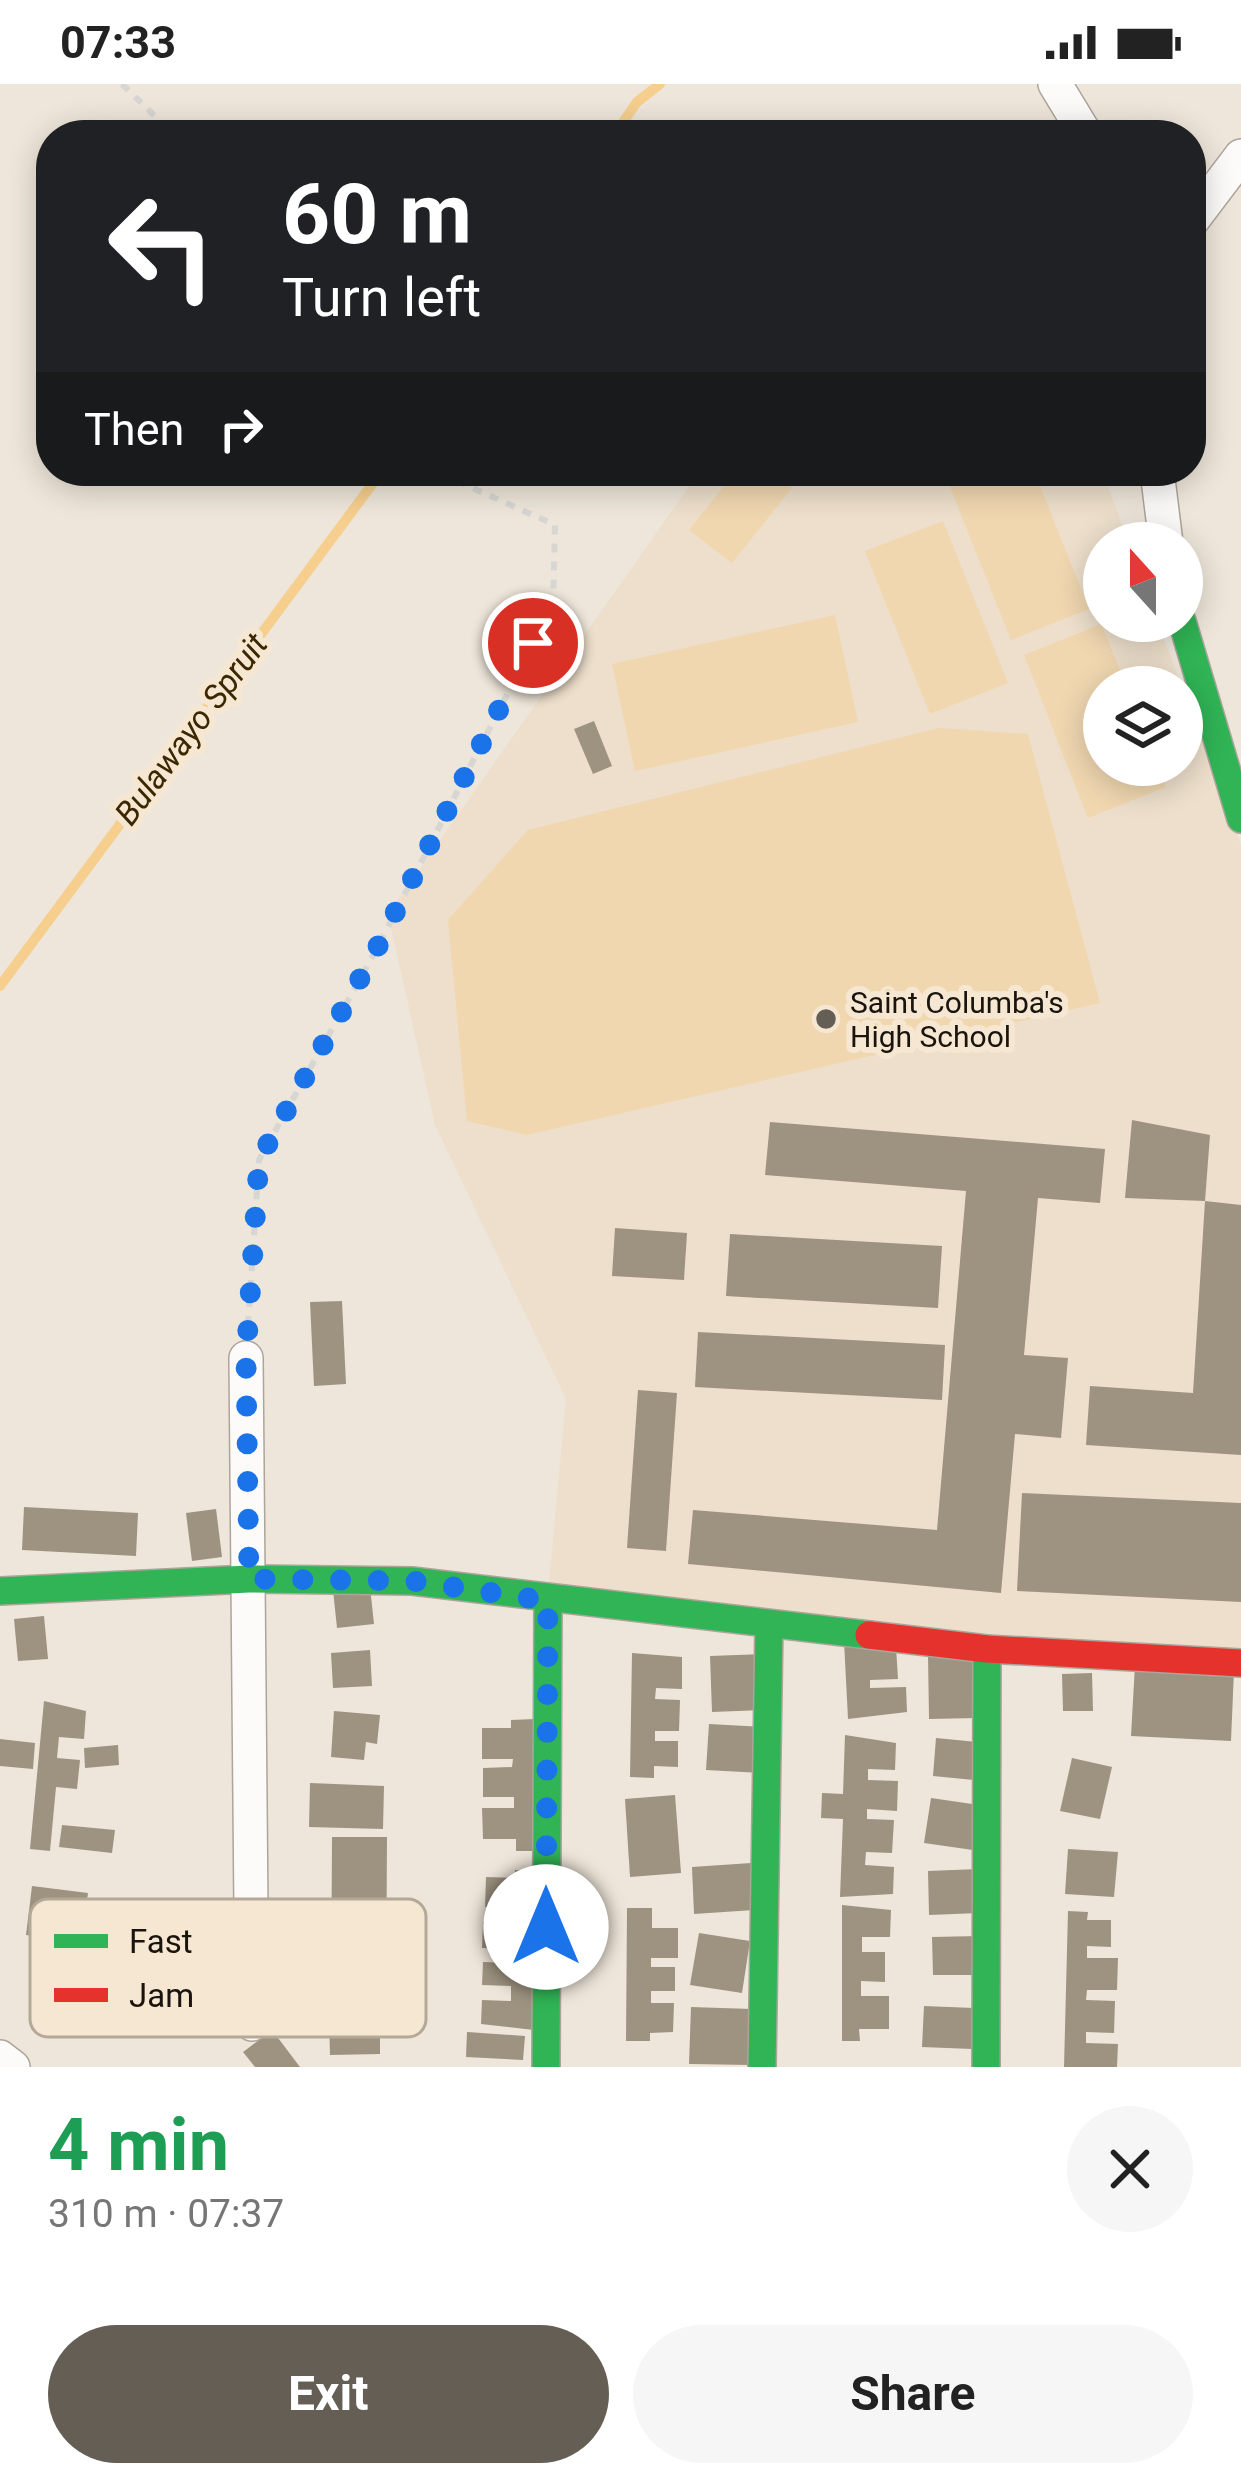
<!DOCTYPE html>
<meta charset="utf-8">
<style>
:root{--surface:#fff;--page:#f6f6f6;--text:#222;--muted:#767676;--accent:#645e55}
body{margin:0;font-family:Roboto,sans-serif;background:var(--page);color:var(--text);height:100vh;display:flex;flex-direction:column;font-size:45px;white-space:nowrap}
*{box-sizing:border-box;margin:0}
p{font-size:39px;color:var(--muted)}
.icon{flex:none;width:66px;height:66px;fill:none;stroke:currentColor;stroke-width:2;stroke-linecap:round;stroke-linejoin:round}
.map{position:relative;height:1983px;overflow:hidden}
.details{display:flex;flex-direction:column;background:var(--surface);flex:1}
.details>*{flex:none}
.hud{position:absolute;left:36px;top:36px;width:1170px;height:366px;border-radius:48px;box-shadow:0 6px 30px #0003;background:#202124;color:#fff;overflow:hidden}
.needle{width:78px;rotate:339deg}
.fabs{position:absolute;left:1083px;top:438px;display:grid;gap:24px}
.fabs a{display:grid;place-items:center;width:120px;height:120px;border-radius:50%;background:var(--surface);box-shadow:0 6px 30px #0003;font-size:60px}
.pin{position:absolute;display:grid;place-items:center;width:102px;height:102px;color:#fff;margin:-51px;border:6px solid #fff;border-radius:50%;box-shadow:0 3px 12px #0007}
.me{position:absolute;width:132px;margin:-66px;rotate:0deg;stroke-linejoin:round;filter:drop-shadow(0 0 9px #0008)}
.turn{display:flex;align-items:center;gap:42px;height:252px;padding:0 48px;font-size:54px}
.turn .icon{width:156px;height:156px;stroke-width:2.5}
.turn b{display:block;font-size:84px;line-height:102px}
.then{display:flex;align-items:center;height:114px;padding:0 48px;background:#0003;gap:24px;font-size:45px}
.round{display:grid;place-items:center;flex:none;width:126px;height:126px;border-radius:63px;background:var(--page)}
.summary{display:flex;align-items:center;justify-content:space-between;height:204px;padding:0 48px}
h1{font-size:72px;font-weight:700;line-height:90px;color:#1e9e55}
.action{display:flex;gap:24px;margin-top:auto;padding:24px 48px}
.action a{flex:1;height:138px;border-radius:72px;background:var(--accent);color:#fff;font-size:48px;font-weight:700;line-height:138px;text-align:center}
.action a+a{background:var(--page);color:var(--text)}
.status{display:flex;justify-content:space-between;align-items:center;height:84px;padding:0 60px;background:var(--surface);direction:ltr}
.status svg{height:33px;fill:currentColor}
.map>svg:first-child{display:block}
</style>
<div class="status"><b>07:33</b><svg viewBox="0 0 49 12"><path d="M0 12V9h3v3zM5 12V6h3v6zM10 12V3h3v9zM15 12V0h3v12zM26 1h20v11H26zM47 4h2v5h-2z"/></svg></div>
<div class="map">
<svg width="1241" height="1983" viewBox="0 0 1241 1983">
<rect width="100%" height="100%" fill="#eee6da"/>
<polygon fill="#eddfcb" points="700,387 1102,387 1129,459 1104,459 1104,537 1157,537 1182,603 1104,603 1104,681 1182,681 1182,604 1241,761 1241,1572 548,1510 566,1315 435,1041 388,830"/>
<g fill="#f0d7b0">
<polygon points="736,387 770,387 792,404 732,479 689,446"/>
<polygon points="962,387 1034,387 1089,525 1011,556 946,393"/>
<polygon points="943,437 1008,599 930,630 865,467"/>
<polygon points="835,531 858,638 635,687 612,580"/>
<polygon points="1101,540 1127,603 1104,603 1104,681 1158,681 1166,703 1088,734 1024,571"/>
<polygon points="938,644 1028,650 1100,919 527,1051 467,1037 448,836 528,746"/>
</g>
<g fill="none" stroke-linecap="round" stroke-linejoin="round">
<g stroke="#f6cf8e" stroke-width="10">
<polyline points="614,51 637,18 660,0"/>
<polyline points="0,902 382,387"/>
</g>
</g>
<g fill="#9e9380">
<polygon points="594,637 612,682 593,690 574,645"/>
<polygon points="1132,1036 1210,1051 1205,1117 1125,1114"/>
<polygon points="770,1038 1105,1065 1100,1119 1038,1114 1024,1271 1068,1274 1061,1354 1015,1350 1001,1509 688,1480 693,1426 937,1446 966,1107 765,1091"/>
<polygon points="1205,1117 1241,1121 1241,1371 1086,1361 1090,1302 1193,1309"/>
<polygon points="615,1144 687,1149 684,1196 612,1192"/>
<polygon points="730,1150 942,1162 938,1224 726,1212"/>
<polygon points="342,1217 346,1300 314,1302 310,1218"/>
<polygon points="698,1248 945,1261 942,1316 695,1303"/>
<polygon points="638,1306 677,1309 666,1467 627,1464"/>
<polygon points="1022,1409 1241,1419 1241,1518 1017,1507"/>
<polygon points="24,1423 138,1429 136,1472 22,1466"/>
<polygon points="216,1425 222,1473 192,1477 186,1429"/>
<polygon points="370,1503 374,1540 337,1544 333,1506"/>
<polygon points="44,1532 48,1575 18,1577 14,1535"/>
<polygon points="844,1557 896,1563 898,1595 870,1596 870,1604 906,1603 907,1628 848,1635"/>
<polygon points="370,1566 372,1602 333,1604 331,1569"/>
<polygon points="632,1569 682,1573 682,1605 656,1604 655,1615 680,1616 679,1647 655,1647 655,1657 678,1657 678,1683 654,1682 654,1694 630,1693"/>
<polygon points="978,1569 979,1634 929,1635 928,1570"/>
<polygon points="765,1570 767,1626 712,1628 710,1572"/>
<polygon points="1135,1581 1234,1586 1231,1657 1131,1652"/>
<polygon points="1092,1589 1093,1627 1063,1627 1062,1590"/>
<polygon points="44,1617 86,1627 84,1655 59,1653 57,1674 80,1676 77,1705 56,1703 50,1767 30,1765"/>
<polygon points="334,1627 380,1631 377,1660 366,1658 364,1676 331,1673"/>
<polygon points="535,1635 537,1767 516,1767 516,1755 483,1755 482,1724 514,1724 514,1713 483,1713 483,1684 512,1683 513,1675 482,1675 482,1644 511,1644 511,1636"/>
<polygon points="709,1640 765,1643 762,1689 706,1686"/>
<polygon points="845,1651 896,1659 895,1686 868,1685 868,1696 898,1697 897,1727 867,1725 867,1735 894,1736 892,1769 866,1768 865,1781 894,1783 893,1810 840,1813 843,1735 821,1734 822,1709 843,1710"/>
<polygon points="936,1654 977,1658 974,1696 933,1692"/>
<polygon points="0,1655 35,1659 33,1685 0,1682"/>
<polygon points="118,1661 119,1681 85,1684 84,1664"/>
<polygon points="1072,1674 1112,1683 1100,1735 1060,1727"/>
<polygon points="310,1699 384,1702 383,1745 309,1743"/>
<polygon points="675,1711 681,1789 630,1793 625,1715"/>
<polygon points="931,1714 979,1721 973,1766 924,1759"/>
<polygon points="62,1741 115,1746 112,1769 59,1763"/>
<polygon points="332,1753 387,1753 386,1923 331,1924"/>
<polygon points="1068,1765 1118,1768 1114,1813 1065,1810"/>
<polygon points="751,1779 754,1826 694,1830 692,1783"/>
<polygon points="978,1785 979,1829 929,1831 928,1787"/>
<polygon points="515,1786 539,1787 534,1946 481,1940 482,1916 511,1917 511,1902 482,1901 483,1878 512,1879 512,1865 482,1864 483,1837 513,1837 514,1824 485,1823 486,1793 514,1794"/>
<polygon points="32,1802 88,1809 83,1846 102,1848 91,1904 68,1901 71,1879 45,1876 48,1854 26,1851"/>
<polygon points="842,1821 891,1826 890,1853 862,1853 862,1868 885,1868 885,1898 861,1897 861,1912 889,1912 889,1945 859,1945 860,1957 842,1957"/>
<polygon points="627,1824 652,1824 652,1844 678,1844 678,1874 651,1874 651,1883 675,1883 675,1907 651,1907 651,1919 674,1919 673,1948 650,1949 650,1957 626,1957"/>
<polygon points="1068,1827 1088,1828 1087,1836 1111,1836 1111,1863 1087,1862 1087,1874 1118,1874 1117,1906 1087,1906 1086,1916 1115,1917 1114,1949 1086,1948 1086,1959 1118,1960 1117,1983 1064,1983"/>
<polygon points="699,1849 750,1857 742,1909 690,1901"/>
<polygon points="978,1852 979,1891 933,1891 932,1853"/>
<polygon points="924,1922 974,1924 972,1965 922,1963"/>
<polygon points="691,1923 752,1925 750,1981 689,1980"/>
<polygon points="380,1931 380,1970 330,1971 329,1932"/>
<polygon points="272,1946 300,1983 255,1983 243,1968"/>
<polygon points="467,1948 525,1952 523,1976 466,1973"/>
</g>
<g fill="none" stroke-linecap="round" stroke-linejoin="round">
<defs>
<g id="street">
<polyline points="1055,0 1086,51"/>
<polyline points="1191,138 1241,72"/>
<polyline points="1157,387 1166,459"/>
<polyline points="246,1274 252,1940"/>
<polyline points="0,1973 13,1983"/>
</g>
<g id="fast">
<polyline points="1182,537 1241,735"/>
<polyline points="0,1507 249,1495 412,1497 869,1551"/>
<polyline points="546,1983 548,1517"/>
<polyline points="762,1983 769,1542"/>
<polyline points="986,1983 987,1565"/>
</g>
<polyline id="jam" points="869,1551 987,1565 1241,1579"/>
</defs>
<use href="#street" stroke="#aba59b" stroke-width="36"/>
<use href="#fast" stroke="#aba59b" stroke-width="30"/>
<use href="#jam" stroke="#aba59b" stroke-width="30"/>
<g stroke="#d8d6d2" stroke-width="6" stroke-dasharray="9 9" stroke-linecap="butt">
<polyline points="122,0 174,51"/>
<polyline points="248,1241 259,1076 376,866 553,521 555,441 435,387"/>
</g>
<use href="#street" stroke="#fcfbf9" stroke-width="33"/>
<use href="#fast" stroke="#30b455" stroke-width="27"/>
<use href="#jam" stroke="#e5322d" stroke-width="27"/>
</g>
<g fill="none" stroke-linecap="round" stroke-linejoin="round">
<polyline stroke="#1a73e8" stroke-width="21" stroke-dasharray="0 37.8" points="533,559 376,866 259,1076 246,1274 249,1495 412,1497 548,1517 546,1843"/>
</g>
<circle fill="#645e55" stroke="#f6e7d2" stroke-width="4.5" cx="826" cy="935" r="12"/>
<g text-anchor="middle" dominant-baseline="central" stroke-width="12" stroke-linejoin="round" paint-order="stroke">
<g font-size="30" fill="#19140d" stroke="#f6e7d2" text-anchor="start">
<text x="850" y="918">Saint Columba's<tspan x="850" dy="34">High School</tspan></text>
</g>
<g font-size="33" font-style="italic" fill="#3b2700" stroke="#f6e7d2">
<text transform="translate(191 645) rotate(-53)">Bulawayo Spruit</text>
</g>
</g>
<rect x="30" y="1815" width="396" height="138" rx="18" fill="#f6e7d2" stroke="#b4a897" stroke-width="3"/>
<rect x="54" y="1850" width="54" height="14" fill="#30b455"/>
<rect x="54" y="1904" width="54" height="14" fill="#e5322d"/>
<g font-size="33" fill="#19140d">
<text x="129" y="1869">Fast</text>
<text x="129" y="1923">Jam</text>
</g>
</svg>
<div class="fabs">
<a><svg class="needle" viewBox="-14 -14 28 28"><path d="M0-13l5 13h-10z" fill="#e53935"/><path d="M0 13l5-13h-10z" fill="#767676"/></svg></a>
<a><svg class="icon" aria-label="layers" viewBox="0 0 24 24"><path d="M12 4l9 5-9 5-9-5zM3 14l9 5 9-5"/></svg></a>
</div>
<div class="pin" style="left:533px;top:559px;background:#d93025"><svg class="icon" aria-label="arrive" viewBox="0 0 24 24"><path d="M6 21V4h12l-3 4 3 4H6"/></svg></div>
<svg class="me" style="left:546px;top:1843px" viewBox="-20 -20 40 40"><circle r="19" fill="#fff"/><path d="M0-13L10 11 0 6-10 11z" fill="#1a73e8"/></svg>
<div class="hud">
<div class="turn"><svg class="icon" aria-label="left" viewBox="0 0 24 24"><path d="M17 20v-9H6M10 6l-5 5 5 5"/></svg><div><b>60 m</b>Turn left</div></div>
<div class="then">Then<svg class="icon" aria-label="right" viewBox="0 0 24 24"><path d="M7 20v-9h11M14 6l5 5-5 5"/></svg></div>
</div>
</div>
<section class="details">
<div class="summary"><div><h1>4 min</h1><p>310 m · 07:37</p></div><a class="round"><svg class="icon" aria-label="close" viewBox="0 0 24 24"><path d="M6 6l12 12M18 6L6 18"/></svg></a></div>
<div class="action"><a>Exit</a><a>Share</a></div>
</section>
